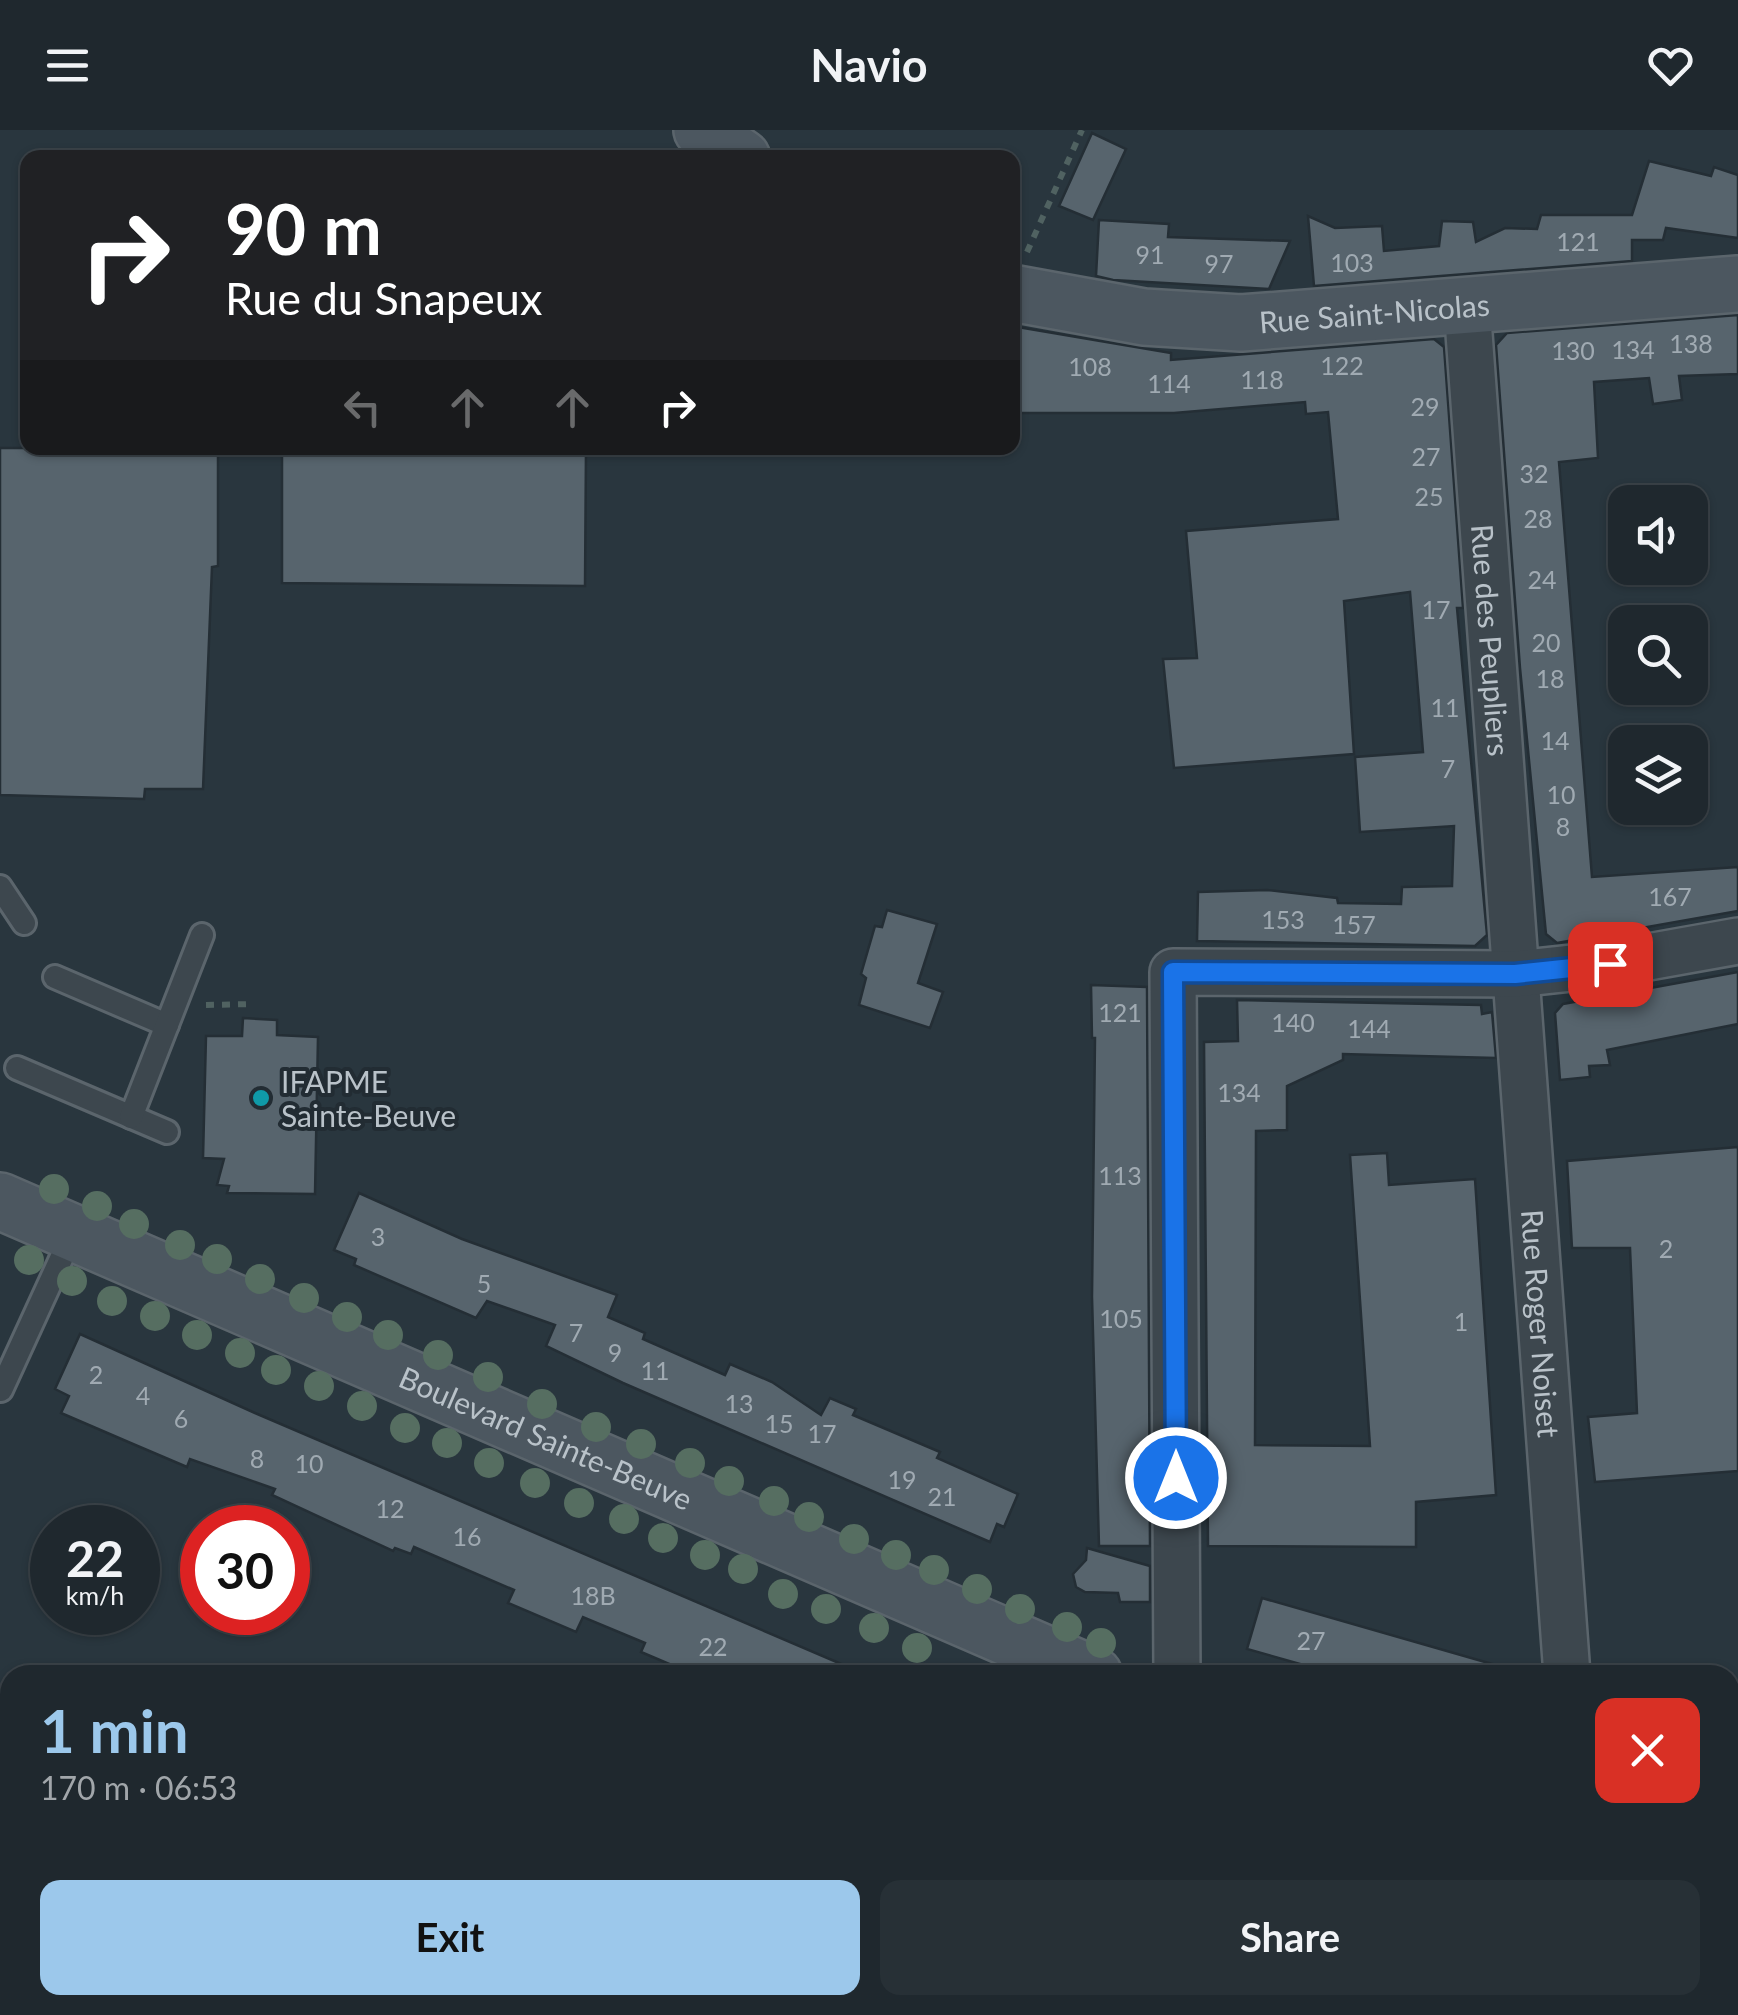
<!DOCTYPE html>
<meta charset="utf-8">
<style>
:root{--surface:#1f282e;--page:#273036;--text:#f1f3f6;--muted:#a1a6aa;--line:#3c444a;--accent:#9cc8eb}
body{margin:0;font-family:Lato,sans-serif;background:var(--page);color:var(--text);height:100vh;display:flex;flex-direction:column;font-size:38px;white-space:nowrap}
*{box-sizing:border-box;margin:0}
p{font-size:32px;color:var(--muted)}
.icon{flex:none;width:55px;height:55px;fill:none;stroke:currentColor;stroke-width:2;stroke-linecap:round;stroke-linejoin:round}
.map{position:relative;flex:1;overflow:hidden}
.sheet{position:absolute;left:0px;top:1535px;width:1740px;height:350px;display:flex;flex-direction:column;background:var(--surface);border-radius:30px 30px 0 0;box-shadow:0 2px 8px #0004,0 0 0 2px var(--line)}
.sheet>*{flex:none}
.banner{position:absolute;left:20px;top:20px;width:1000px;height:305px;border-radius:20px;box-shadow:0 2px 8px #0004,0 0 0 2px var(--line);background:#202124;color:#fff;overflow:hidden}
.buttons{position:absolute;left:1608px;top:355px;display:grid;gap:20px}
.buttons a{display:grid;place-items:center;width:100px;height:100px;border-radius:20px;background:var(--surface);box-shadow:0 2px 8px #0004,0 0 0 2px var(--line);font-size:50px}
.speed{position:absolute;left:30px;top:1375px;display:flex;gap:20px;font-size:50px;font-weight:700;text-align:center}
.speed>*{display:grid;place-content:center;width:130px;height:130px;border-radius:50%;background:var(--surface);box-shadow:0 2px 8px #0004,0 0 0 2px var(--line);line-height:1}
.speed small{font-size:25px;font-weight:400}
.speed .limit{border:15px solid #d22;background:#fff;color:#111}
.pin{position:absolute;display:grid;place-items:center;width:85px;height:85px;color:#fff;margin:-42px;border-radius:20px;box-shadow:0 5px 15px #0006}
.me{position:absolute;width:110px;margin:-55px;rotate:0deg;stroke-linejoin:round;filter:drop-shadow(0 0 8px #0008)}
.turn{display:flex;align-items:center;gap:35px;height:210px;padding:0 40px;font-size:45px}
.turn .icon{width:130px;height:130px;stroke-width:2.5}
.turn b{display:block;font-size:70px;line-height:85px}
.lanes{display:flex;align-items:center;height:95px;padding:0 40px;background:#0003;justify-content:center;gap:50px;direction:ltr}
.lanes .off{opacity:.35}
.round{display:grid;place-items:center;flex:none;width:105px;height:105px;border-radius:20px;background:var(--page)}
.summary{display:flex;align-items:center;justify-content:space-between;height:170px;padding:0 40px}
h1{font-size:60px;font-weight:700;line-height:75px;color:var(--accent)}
.cta{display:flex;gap:20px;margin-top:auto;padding:20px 40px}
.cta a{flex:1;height:115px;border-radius:20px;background:var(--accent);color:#111;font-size:40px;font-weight:700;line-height:115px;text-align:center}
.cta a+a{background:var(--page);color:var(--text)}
header{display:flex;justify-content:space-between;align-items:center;height:130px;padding:0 40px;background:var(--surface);font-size:45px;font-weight:700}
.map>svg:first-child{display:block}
</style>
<header><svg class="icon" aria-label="menu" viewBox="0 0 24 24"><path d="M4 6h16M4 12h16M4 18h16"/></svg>Navio<svg class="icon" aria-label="heart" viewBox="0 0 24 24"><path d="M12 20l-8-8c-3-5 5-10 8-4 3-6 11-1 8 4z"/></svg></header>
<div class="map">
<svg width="1738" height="1885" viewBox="0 0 1738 1885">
<rect width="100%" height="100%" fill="#29363e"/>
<polygon fill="#314642" points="1730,1764 1738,1764 1738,1885 1625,1885 1627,1875 1730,1875"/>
<g fill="#57646d" stroke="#242e35" stroke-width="2.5">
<polygon points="1092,3 1126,19 1093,90 1059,76"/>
<polygon points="1649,31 1711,46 1714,37 1738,45 1738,108 1666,98 1663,110 1632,110 1632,131 1314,156 1308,86 1335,98 1382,96 1384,121 1439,116 1442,91 1473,92 1476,112 1505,98 1537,99 1541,85 1632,85"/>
<polygon points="1099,90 1169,94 1168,107 1290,111 1269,159 1113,150 1096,146"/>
<polygon points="1738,185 1738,244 1679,246 1682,270 1653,274 1649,248 1594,252 1598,328 1559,332 1592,747 1738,737 1738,781 1557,813 1546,804 1520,538 1496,215 1507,203"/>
<polygon points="1012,196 1171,223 1171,230 1434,209 1444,217 1463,478 1457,478 1487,805 1475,816 1197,811 1198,762 1267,760 1337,768 1338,773 1401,774 1402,757 1452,756 1454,696 1360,702 1355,627 1423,622 1410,462 1344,471 1354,624 1174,638 1163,529 1197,528 1186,401 1338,389 1328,282 1306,284 1305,272 1174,283 1012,283"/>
<polygon points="0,318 218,318 218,436 212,437 203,659 145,659 144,669 0,665"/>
<polygon points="282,318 586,318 585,456 282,453"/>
<polygon points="887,780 937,794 918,853 943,862 930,898 859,875 866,848 861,844 875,796 882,797"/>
<polygon points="1738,842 1738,894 1607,920 1610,935 1589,936 1590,947 1560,950 1555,883 1563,874"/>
<polygon points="1091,855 1147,857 1150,1416 1099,1416 1092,1167 1095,908 1092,908"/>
<polygon points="1237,870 1481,875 1482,884 1492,882 1496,928 1343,924 1343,930 1287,956 1287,1000 1256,1001 1255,1315 1370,1316 1350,1025 1387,1023 1389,1055 1475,1049 1496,1365 1416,1372 1416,1417 1208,1416 1204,912 1238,911"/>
<polygon points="243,888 277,890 277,905 318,907 315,1064 227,1063 229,1056 217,1055 224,1029 203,1028 206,906 242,906"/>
<polygon points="1738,1017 1738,1341 1595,1352 1588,1287 1637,1283 1630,1118 1572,1118 1567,1031"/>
<polygon points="359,1063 462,1109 617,1165 608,1187 645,1203 643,1209 725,1245 730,1234 772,1252 821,1285 830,1268 856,1279 853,1285 940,1322 937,1328 1018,1364 1004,1397 997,1394 990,1412 623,1253 546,1216 555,1195 487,1171 476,1188 354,1135 356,1129 334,1120"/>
<polygon points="80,1204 255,1283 867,1545 695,1545 641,1522 645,1513 583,1487 576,1502 508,1473 514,1460 414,1417 411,1424 395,1418 393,1421 272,1365 275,1359 190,1329 187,1337 133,1314 61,1283 69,1266 55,1259"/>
<polygon points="1087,1418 1150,1436 1150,1472 1120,1472 1118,1463 1085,1462 1076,1457 1073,1444 1086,1430"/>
<polygon points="1262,1468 1499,1536 1498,1545 1339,1545 1247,1519"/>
</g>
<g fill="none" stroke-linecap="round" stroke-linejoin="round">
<defs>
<g id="lane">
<polyline points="0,757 24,793"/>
<polyline points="55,847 167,895"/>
<polyline points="17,938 167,1002"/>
<polyline points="131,987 202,805"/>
<polyline points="1,1260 72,1105"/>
</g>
<g id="street">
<path id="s1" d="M1467 176 1567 1545"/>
<polyline points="1177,1545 1173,842 1515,844 1609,834 1738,811"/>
<polyline points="1179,1885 1179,1875"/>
</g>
<g id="secondary">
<polyline points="702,0 742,28"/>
<path id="s2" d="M1012 163 1144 187 1241 193 1738 154"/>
<path id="s3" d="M0 1071 1094 1545"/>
<polyline points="1730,1686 1738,1684"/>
</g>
</defs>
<use href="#lane" stroke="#5b656c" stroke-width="28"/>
<use href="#street" stroke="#5b656c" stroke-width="50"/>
<use href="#secondary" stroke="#5b656c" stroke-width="60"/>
<g stroke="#506261" stroke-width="6" stroke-dasharray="8 8" stroke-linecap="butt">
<polyline points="1027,122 1082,0"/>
<polyline points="206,875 253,874"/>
<polyline points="1730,1793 1738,1802"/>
<polyline points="525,1875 525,1885"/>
<polyline points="1701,1885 1701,1875"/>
</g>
<use href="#lane" stroke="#3d474e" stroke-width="22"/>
<use href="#street" stroke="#3d474e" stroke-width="45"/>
<use href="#secondary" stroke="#4c5760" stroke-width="55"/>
</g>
<g fill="#566e61">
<circle cx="54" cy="1059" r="15"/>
<circle cx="97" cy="1076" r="15"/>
<circle cx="134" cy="1094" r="15"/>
<circle cx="180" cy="1115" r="15"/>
<circle cx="217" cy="1129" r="15"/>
<circle cx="29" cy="1130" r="15"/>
<circle cx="260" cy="1149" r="15"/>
<circle cx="72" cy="1151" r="15"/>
<circle cx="304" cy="1168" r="15"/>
<circle cx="112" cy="1171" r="15"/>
<circle cx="155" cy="1186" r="15"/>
<circle cx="347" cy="1187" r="15"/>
<circle cx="197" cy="1205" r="15"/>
<circle cx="388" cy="1205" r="15"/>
<circle cx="240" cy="1223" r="15"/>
<circle cx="438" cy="1225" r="15"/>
<circle cx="276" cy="1240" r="15"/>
<circle cx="488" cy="1247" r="15"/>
<circle cx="319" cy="1256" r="15"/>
<circle cx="542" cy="1274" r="15"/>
<circle cx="362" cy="1276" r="15"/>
<circle cx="596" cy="1297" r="15"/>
<circle cx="405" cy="1298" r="15"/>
<circle cx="447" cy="1313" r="15"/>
<circle cx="641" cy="1314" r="15"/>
<circle cx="489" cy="1333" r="15"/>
<circle cx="690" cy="1333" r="15"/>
<circle cx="729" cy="1351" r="15"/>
<circle cx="535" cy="1353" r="15"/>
<circle cx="774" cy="1371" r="15"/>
<circle cx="579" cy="1373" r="15"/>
<circle cx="809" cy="1387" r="15"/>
<circle cx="624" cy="1389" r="15"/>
<circle cx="663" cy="1408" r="15"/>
<circle cx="854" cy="1409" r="15"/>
<circle cx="705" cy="1425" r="15"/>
<circle cx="896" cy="1425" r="15"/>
<circle cx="743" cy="1439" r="15"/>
<circle cx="934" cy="1440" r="15"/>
<circle cx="977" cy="1459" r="15"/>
<circle cx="783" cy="1464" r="15"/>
<circle cx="826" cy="1479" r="15"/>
<circle cx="1020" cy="1479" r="15"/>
<circle cx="1067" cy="1497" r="15"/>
<circle cx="874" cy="1498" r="15"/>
<circle cx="1101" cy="1513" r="15"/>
<circle cx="917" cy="1518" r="15"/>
</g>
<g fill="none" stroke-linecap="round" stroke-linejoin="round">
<defs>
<polyline id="route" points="1176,1348 1173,842 1515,844 1610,834"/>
</defs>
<use href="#route" stroke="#114b97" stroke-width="25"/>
<use href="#route" stroke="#1a73e8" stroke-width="18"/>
</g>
<circle fill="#0f9aa8" stroke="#222c33" stroke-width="4" cx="261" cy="968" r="10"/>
<g text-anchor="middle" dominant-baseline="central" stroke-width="8" stroke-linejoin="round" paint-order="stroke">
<g font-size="25" fill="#a0aab2">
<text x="1578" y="111">121</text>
<text x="1150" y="124">91</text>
<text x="1352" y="132">103</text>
<text x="1219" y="133">97</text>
<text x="1691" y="213">138</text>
<text x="1633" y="219">134</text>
<text x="1573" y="220">130</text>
<text x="1342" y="235">122</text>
<text x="1090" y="236">108</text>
<text x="1262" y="249">118</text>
<text x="1169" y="253">114</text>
<text x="1425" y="276">29</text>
<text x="1426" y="326">27</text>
<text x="1534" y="343">32</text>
<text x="1429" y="366">25</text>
<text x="1538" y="388">28</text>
<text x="1542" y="449">24</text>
<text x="1436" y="479">17</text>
<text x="1546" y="512">20</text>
<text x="1550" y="548">18</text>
<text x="1445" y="577">11</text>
<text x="1555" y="610">14</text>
<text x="1448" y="638">7</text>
<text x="1561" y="664">10</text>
<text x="1563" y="696">8</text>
<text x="1670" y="766">167</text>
<text x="1283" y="789">153</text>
<text x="1354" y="794">157</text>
<text x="1120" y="882">121</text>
<text x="1293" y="892">140</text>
<text x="1369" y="898">144</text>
<text x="1239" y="962">134</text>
<text x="1120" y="1045">113</text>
<text x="378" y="1106">3</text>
<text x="1666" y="1118">2</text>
<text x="484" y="1153">5</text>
<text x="1121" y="1188">105</text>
<text x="1461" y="1191">1</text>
<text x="576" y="1202">7</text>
<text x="615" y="1222">9</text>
<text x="655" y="1240">11</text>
<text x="96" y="1244">2</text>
<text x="143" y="1265">4</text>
<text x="739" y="1273">13</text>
<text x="181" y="1288">6</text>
<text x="779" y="1293">15</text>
<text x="822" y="1303">17</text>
<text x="257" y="1328">8</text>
<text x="309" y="1333">10</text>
<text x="902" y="1349">19</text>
<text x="942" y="1366">21</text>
<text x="390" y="1378">12</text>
<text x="467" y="1406">16</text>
<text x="593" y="1465">18B</text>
<text x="1311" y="1510">27</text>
<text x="713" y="1516">22</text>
</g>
<g font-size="30" fill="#b9c2c9" stroke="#222c33">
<text stroke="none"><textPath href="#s2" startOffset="365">Rue Saint-Nicolas</textPath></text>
<text stroke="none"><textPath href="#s1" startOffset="335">Rue des Peupliers</textPath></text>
<text stroke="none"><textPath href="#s1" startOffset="1020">Rue Roger Noiset</textPath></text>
<text stroke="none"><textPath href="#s3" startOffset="595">Boulevard Sainte-Beuve</textPath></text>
</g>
<g font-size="30" fill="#b9c2c9" stroke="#222c33" text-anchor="start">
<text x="281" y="951">IFAPME<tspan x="281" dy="34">Sainte-Beuve</tspan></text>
</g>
</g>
</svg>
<div class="buttons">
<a><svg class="icon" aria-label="sound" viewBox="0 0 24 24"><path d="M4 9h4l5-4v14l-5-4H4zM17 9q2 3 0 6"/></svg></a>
<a><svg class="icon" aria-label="search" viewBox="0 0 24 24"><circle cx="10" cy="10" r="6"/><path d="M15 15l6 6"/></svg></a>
<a><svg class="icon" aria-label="layers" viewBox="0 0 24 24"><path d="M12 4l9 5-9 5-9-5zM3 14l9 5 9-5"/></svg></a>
</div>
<div class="speed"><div>22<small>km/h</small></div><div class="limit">30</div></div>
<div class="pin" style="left:1610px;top:834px;background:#d93025"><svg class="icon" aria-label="arrive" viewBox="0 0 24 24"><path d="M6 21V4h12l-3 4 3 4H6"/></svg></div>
<svg class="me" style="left:1176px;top:1348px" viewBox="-20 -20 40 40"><circle r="17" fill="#1a73e8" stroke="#fff" stroke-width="3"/><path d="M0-11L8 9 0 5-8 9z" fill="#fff"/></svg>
<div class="banner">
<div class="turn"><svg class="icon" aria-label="right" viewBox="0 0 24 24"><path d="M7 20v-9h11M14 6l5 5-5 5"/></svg><div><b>90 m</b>Rue du Snapeux</div></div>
<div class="lanes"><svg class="icon off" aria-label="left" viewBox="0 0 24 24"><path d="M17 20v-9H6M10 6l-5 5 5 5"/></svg><svg class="icon off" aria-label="ahead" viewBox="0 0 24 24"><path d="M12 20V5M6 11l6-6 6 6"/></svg><svg class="icon off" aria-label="ahead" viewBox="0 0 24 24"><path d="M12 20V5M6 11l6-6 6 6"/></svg><svg class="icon" aria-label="right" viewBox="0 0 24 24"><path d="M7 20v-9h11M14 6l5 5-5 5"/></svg></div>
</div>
<section class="sheet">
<div class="summary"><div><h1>1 min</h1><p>170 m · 06:53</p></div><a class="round" style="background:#d93025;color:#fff"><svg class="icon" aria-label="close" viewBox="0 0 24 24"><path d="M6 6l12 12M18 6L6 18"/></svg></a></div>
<div class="cta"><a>Exit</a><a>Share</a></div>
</section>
</div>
